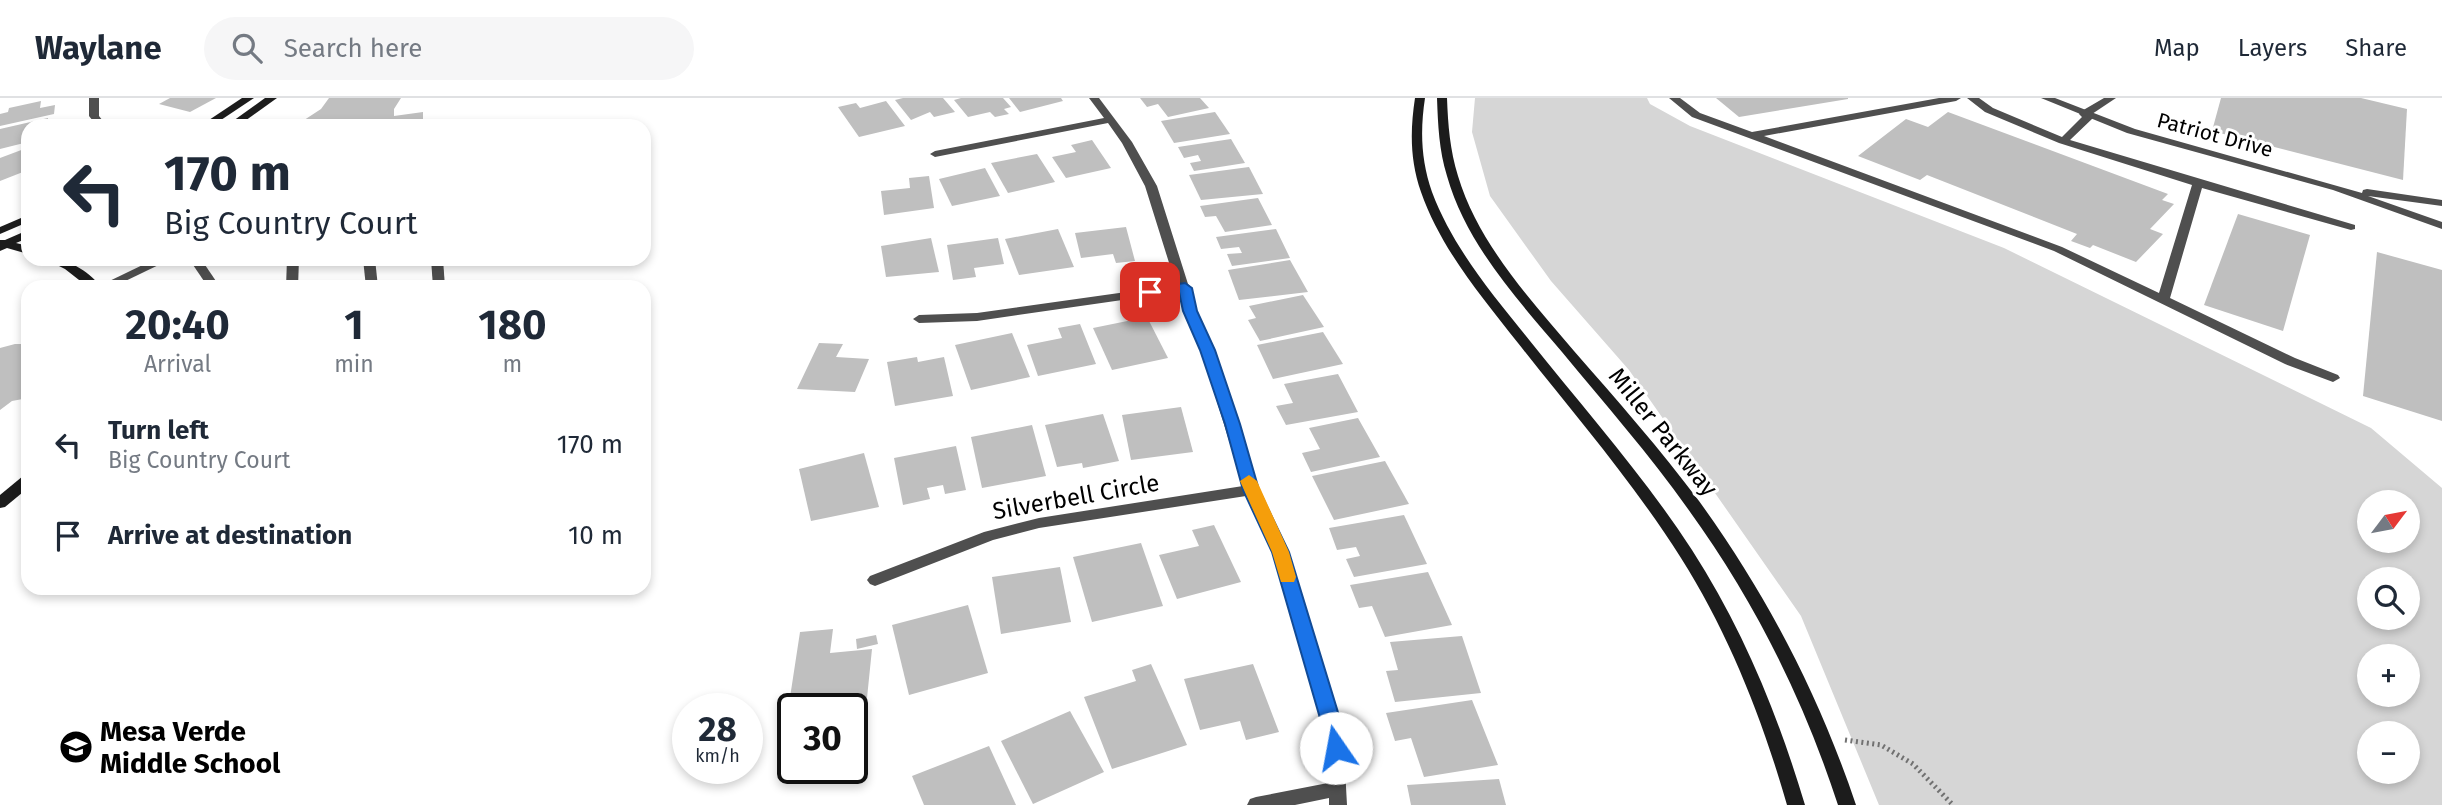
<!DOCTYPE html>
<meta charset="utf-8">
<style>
:root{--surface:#fff;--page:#f6f6f7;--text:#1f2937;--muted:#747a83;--line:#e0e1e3}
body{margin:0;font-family:"Fira Sans",sans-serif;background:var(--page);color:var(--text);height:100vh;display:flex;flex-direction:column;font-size:26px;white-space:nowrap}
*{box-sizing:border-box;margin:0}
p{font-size:23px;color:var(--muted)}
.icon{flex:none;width:38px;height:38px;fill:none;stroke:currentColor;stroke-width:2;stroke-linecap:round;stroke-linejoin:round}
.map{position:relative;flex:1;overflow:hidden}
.side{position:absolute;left:21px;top:182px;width:630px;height:315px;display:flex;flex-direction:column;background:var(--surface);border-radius:21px;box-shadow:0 4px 10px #0003}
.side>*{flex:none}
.top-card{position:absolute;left:21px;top:21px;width:630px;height:147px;border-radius:21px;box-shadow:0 4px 10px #0003;background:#fff;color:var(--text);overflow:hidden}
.needle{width:46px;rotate:58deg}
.controls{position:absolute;left:2357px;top:392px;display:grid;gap:14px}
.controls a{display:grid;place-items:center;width:63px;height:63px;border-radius:50%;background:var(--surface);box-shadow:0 4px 10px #0003;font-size:35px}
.speed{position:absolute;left:672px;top:595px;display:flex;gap:14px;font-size:35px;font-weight:700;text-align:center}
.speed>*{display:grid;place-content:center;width:91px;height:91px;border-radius:50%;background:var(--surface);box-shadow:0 4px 10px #0003;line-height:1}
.speed small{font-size:18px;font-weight:400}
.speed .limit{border:4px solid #111;border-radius:10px;background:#fff;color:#111}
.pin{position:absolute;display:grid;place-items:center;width:60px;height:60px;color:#fff;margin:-30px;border-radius:14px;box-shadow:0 4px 10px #0006}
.me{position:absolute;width:77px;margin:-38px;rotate:348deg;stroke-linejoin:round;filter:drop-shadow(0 0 5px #0008)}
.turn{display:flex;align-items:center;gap:24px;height:147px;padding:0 28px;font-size:32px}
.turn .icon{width:91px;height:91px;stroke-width:2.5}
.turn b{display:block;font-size:49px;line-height:60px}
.eta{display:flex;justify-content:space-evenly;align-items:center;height:119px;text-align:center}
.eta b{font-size:42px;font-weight:700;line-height:49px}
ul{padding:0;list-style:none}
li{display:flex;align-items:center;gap:21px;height:91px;padding:0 28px}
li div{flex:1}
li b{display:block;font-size:26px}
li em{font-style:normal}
header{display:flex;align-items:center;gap:42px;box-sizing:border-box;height:98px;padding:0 35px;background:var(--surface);border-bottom:2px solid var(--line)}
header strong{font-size:33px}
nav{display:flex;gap:38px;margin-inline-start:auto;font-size:24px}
.search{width:490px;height:63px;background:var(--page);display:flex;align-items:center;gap:18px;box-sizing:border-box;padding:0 24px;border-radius:38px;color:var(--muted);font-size:26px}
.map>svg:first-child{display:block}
</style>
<header>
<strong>Waylane</strong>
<div class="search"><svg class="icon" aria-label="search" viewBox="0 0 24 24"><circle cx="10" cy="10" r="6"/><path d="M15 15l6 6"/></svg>Search here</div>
<nav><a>Map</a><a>Layers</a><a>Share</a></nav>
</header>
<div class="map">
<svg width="2442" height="707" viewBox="0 0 2442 707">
<rect width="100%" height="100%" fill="#fff"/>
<path fill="#d6d6d6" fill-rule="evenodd" d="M1475 0H1647L1650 6 1690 28 2004 150 2371 330 2442 390V707H1879L1801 518 1629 272 1551 183 1490 98 1472 34ZM2370 404H2408V443H2370ZM2370 481H2408V520H2370ZM2370 558H2408V597H2370ZM2408 635V674H2370V635Z"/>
<g fill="#bfbfbf">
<polygon points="170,0 216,0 190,14 159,6"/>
<polygon points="329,0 401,0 394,11 394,18 423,14 423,28 295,28 321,11"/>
<polygon points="903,0 943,0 955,14 934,19 930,14 911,22 895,2"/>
<polygon points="961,0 1003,0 1011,9 1004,11 1009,16 995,19 990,14 968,19 954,2"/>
<polygon points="1009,0 1061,0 1063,3 1020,14"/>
<polygon points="1140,0 1200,0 1209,10 1168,19 1158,6 1147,9"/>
<polygon points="1716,0 1848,0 1848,1 1739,19"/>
<polygon points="2221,0 2361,0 2407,11 2403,82 2212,33"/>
<polygon points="41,3 40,10 55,7 54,16 0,28 0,16 8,14 9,10"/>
<polygon points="886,3 905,28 859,39 838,9 856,5 860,10"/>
<polygon points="1215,14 1230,36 1174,45 1161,23"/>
<polygon points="1948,14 2168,96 2162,102 2174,106 2150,131 2163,136 2136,164 2093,147 2090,150 2071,143 2077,136 1927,77 1920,82 1858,58 1906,21 1928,29"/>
<polygon points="48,20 48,28 28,28 28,44 0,51 0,31"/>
<polygon points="1231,41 1245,65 1194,73 1190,65 1201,63 1198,57 1184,60 1178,49"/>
<polygon points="1092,42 1111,70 1066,80 1052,59 1076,54 1071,47"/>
<polygon points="24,51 28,54 28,72 0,83 0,60"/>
<polygon points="1037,56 1055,84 1008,95 991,65"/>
<polygon points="1249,69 1263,96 1201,102 1189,77"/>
<polygon points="985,70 1000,98 952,108 939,81"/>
<polygon points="929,78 934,110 884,117 881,93 910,90 909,80"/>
<polygon points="1258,100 1272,127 1225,134 1216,118 1205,119 1200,108"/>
<polygon points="2238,116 2310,137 2283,233 2204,207"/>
<polygon points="1126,129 1135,163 1116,165 1113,156 1081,160 1075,135"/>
<polygon points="1058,131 1074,169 1019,177 1005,141"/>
<polygon points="1276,131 1290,160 1232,168 1227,156 1242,155 1239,149 1221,151 1216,139"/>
<polygon points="931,140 939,174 886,179 881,148"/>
<polygon points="998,140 1004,166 974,170 976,179 953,182 947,147"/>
<polygon points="2377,154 2442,172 2442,323 2363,298"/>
<polygon points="1290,162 1308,194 1239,202 1228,172"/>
<polygon points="1303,197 1324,229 1260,243 1248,222 1256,220 1249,208"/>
<polygon points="1147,219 1168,260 1112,272 1093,230"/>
<polygon points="1080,226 1096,266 1038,278 1027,247 1062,240 1058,230"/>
<polygon points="1323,234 1343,266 1273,281 1257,247"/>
<polygon points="1012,235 1030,279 971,292 955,247"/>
<polygon points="819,245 843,246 836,259 869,261 855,294 797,291"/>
<polygon points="15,246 28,246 28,300 12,303 0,312 0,250"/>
<polygon points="917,259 918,264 944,259 953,298 895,308 887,264"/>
<polygon points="1338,276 1358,314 1286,327 1276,308 1293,305 1284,286"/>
<polygon points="1181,309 1193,354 1131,362 1122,317"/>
<polygon points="1103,316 1119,363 1083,370 1082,365 1057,369 1045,327"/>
<polygon points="1358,320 1380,359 1311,374 1302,355 1320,351 1309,330"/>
<polygon points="1032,327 1046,378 982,390 971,339"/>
<polygon points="956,348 966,392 945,396 943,387 927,390 930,401 903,407 894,360"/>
<polygon points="864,355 879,409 811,423 799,371"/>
<polygon points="1385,363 1409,406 1334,422 1312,378"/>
<polygon points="1404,417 1427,466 1354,479 1346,461 1360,458 1356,449 1337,452 1329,430"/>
<polygon points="1214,427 1241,484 1177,501 1159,457 1199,448 1192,432"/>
<polygon points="1141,445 1163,508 1092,524 1073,459"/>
<polygon points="1060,469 1071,524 1001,536 992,479"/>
<polygon points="1428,474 1452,527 1385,539 1372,508 1359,510 1350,487"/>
<polygon points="968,507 988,575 909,597 892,527"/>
<polygon points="833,531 830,555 872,551 867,600 789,606 800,534"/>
<polygon points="876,537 878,546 857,551 856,541"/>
<polygon points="1462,538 1481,595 1395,604 1386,573 1398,572 1390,544"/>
<polygon points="1151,566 1187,647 1112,671 1084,599 1136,583 1132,572"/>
<polygon points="1253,566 1279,634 1246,642 1240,623 1200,632 1184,581"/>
<polygon points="1472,602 1498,667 1424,679 1411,640 1395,643 1386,615"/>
<polygon points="1070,613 1104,674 1033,706 1001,643"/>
<polygon points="989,648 1016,707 924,707 912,678"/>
<polygon points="1499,681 1506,707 1411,707 1407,687"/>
</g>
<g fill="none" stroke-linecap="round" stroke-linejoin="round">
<polyline stroke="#717171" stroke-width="5" stroke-dasharray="2 3.5" stroke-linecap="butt" points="1845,642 1881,647 1913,666 1953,707"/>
<g fill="#4f4f4f" fill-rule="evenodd">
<polygon points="1669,0 1680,0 1700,15 1752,34 1939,0 1961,0 1956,3 1764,38 2062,149 2159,195 2192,87 2059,45 1985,14 1967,0 1979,0 1993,10 2062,39 2082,19 2079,16 2080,14 2104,0 2116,0 2092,16 2094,18 2093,20 2070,42 2355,127 2355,131 2351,132 2202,90 2170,200 2295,260 2338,277 2340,280 2333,284 2285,266 2054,153 1692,19"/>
<polygon points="155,161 171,161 113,189 97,189"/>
<polygon points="189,161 201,161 220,189 208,189"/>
<polygon points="287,161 299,161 298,189 286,189"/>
<polygon points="363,161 375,161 378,189 366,189"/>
<polygon points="431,161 443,161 445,189 433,189"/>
</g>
<g fill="#4f4f4f" fill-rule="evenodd">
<polygon points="89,0 99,0 99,18 107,28 97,28 89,18"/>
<polygon points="1089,0 1099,0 1132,44 1157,88 1188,186 1191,189 1189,191 1239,326 1258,392 1288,454 1343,634 1347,707 1329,707 1329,700 1295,707 1247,707 1250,701 1256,699 1328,685 1325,634 1272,454 1246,398 1039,430 993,442 875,488 870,486 867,482 870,478 984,434 1039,420 1243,388 1201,252 1178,194 977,223 919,225 913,221 919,217 977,215 1176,187 1145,88 1122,45 1108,25 935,59 930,56 935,53 1104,20"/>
<polygon points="2041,0 2055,0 2135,31 2362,95 2363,92 2367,91 2442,102 2442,108 2368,98 2442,124 2442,131 2333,92 2127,35"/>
</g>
<g fill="#1c1c1c" fill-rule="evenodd">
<polygon points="242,0 254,0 212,28 200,28"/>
<polygon points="265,0 277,0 238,28 226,28"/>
<path d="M1415 0H1425C1420 33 1421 62 1432 94 1453 150 1493 197 1530 243 1585 312 1644 378 1692 452 1743 531 1778 617 1805 707H1787C1762 620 1729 536 1681 460 1633 384 1573 315 1518 245 1481 198 1441 151 1421 94 1410 62 1410 33 1415 0Z"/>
<path d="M1437 0H1447C1448 27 1450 52 1458 78 1478 145 1530 201 1574 253 1617 302 1660 351 1699 403 1767 497 1819 597 1856 707H1838C1803 600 1754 502 1688 411 1649 356 1605 306 1562 254 1518 202 1466 146 1447 78 1439 52 1438 27 1437 0Z"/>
<polygon points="28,117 28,124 0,136 0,129"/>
<polygon points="28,132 28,140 16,145 28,148 28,156 7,150 0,153 0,142 5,142"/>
<path d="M45 161C70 161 85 171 102 189H88L65 171Z"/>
<polygon points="28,377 28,390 5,409 0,410 0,397 23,378"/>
</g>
</g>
<polygon fill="#1a73e8" stroke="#114b97" stroke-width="2" points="1185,185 1192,190 1197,213 1215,252 1240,326 1259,392 1289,454 1344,634 1345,650 1343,656 1336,659 1329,656 1324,634 1272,454 1243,392 1225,326 1200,252 1183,213 1179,194 1150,199 1143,194 1150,190"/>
<polygon fill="#f59e0b" points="1249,377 1257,383 1289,454 1296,479 1294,484 1281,484 1272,454 1240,383"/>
<defs>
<symbol id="school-disc" viewBox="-11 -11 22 22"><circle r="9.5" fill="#000" stroke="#fff"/><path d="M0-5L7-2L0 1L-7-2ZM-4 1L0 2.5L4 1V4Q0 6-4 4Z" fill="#fff"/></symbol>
</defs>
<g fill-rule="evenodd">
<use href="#school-disc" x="57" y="630" width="38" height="38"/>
</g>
<g text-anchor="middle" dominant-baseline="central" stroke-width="6" stroke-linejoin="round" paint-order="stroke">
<g font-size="21" fill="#000" stroke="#fff">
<text transform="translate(2215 37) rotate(15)">Patriot Drive</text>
</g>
<g font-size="24" fill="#000" stroke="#fff">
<text transform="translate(1663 334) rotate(51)">Miller Parkway</text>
<text transform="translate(1076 399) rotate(-10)">Silverbell Circle</text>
</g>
<g font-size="28" font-weight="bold" fill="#000" stroke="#fff" text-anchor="start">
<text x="100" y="633">Mesa Verde<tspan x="100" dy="32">Middle School</tspan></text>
</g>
</g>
</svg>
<div class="controls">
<a><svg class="needle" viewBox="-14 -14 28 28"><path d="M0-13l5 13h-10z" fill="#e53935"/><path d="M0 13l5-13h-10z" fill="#747a83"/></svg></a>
<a><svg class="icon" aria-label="search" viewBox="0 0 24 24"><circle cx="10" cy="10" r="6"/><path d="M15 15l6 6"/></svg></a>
<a>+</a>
<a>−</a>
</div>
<div class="speed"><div>28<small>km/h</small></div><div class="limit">30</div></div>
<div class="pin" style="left:1150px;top:194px;background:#d93025"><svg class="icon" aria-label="arrive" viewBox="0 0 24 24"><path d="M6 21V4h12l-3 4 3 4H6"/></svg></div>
<svg class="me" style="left:1336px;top:650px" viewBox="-20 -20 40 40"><circle r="19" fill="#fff"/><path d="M0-13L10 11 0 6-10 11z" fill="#1a73e8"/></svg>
<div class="top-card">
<div class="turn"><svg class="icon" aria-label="left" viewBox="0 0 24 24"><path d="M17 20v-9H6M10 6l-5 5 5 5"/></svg><div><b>170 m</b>Big Country Court</div></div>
</div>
<section class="side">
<div class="eta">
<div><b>20:40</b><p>Arrival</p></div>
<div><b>1</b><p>min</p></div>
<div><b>180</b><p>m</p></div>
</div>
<ul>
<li><svg class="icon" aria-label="left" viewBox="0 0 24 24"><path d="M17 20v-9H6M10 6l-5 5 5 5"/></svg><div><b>Turn left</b><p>Big Country Court</p></div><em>170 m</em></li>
<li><svg class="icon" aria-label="arrive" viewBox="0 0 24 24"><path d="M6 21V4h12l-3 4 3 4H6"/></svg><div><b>Arrive at destination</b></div><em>10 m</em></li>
</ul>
</section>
</div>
